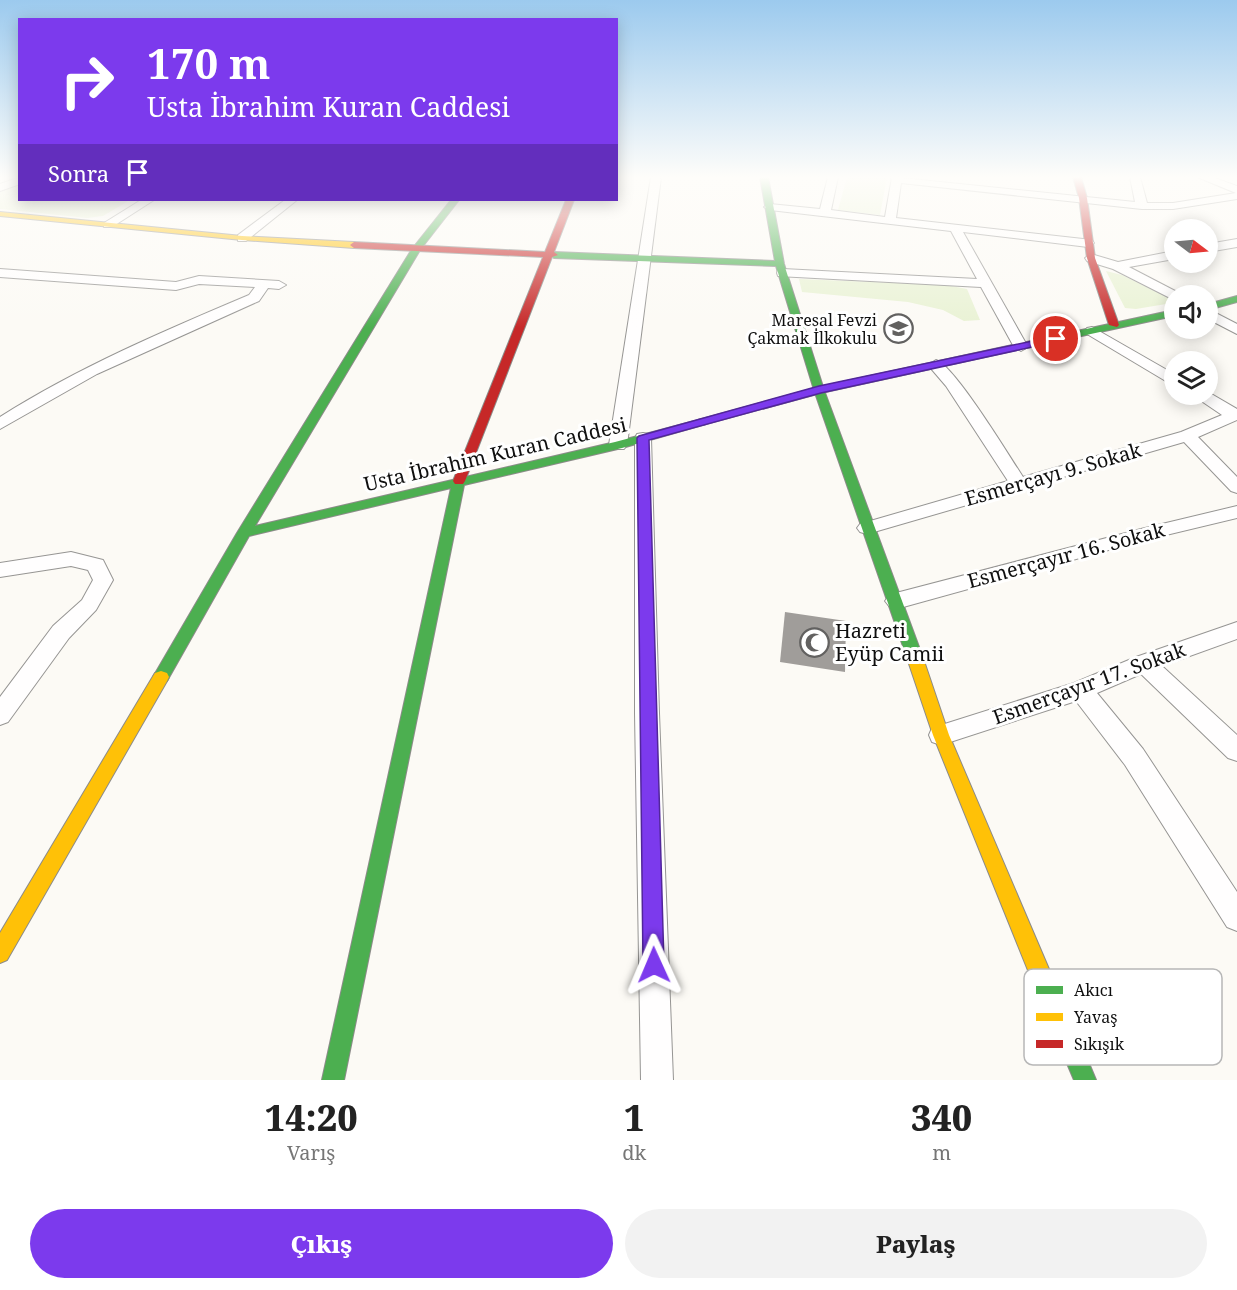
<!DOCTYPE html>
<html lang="tr">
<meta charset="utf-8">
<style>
:root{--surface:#fff;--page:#f2f2f2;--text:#222;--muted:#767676;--accent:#7c3aed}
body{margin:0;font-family:"Noto Serif",serif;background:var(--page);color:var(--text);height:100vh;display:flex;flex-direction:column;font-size:22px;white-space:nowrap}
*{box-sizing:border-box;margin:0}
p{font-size:20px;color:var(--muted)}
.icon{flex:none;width:33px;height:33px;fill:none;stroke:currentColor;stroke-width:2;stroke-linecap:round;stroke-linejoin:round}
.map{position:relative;height:1080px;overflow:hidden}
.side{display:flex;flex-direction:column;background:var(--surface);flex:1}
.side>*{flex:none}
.top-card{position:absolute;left:18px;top:18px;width:600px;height:183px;border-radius:0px;box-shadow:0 3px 15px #0003;background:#7c3aed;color:#fff;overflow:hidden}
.needle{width:39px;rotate:106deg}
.controls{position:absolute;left:1164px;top:219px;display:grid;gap:12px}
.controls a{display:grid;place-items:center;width:54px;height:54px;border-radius:50%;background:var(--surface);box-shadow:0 3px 15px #0003;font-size:30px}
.pin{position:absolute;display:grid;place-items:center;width:51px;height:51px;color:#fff;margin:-26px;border:3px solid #fff;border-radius:50%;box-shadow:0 2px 6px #0007}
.me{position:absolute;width:66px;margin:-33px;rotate:359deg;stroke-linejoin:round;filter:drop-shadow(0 0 4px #0008)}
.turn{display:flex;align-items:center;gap:21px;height:126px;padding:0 30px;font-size:27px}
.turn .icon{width:78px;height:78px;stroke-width:2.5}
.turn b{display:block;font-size:42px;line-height:51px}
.then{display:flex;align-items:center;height:57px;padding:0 30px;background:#0003;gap:12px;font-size:22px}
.eta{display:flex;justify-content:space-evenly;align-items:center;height:102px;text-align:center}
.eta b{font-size:36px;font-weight:800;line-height:42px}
.primary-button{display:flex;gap:12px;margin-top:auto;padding:12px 30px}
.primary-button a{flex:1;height:69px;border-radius:36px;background:var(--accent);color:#fff;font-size:24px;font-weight:800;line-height:69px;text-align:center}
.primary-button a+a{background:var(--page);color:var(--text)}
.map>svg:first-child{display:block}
</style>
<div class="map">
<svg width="1237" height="1080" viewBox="0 0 1237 1080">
<rect width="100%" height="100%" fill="#fcfaf5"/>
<g fill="#e9f2d4">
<polygon points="847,177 887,177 880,215 838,210"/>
<polygon points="19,182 20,200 130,200 103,216 87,218 0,209 0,192"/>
<polygon points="1106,271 1122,275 1172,300 1172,303 1136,309 1125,308"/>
<polygon points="799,279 946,285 967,289 980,320 964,321 943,310 908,302 802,292"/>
</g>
<polygon fill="#a09d9a" points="785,612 846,621 845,672 780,662"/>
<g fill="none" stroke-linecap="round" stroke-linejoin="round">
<defs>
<g id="street">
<polygon points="20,177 20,184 0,191 0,184"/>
<polygon points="651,177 661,177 627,445 624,449 612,449 609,445"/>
<polygon points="828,177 838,177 831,210 885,217 892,177 1135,202 1130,177 1140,177 1147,203 1173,203 1236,193 1197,177 1212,177 1237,186 1237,199 1173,209 1142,209 901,183 896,218 1092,240 1094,243 1088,247 963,232 1028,347 1021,351 1014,347 981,287 778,276 777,273 778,270 783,269 977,279 951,231 770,210 764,207 770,204 820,209"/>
<polygon points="141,200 154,200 112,227 104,227 104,223"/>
<polygon points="285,200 297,200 246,241 238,241 238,235"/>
<polygon points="1237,239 1237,247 1208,252 1208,244"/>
<polygon points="1174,251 1174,259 1129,267 1179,293 1180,296 1174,296 1174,300 1113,269 1087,261 1085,258 1091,254 1118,262"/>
<path d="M0 269 176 282 199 276 279 281 286 285 279 289 268 288 259 301 97 374 0 429V417C79 367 164 331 249 295L255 287 199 284 176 290 0 277Z"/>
<polygon points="1208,309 1237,324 1237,334 1208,319"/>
<polygon points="1092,327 1174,374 1174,385 1169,383 1087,334 1085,331 1087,328"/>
<path d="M936 360C954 365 1010 457 1023 477L1181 432 1222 415 1191 394H1208V392L1237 409V420L1198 437 1237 477V493L1231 491 1184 442 874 532 867 534 860 532 857 528 860 524 1008 481 946 386 928 365Z"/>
<polygon points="643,433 649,434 651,438 659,713 673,1080 641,1080 635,713 635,438 637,434"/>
<polygon points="1237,506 1237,518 1141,541 896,609 889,606 885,601 889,596 896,593 1141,529"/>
<polygon points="71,552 103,560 113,580 96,610 69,638 8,722 0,725 0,697 53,626 82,600 93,580 88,570 71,566 0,577 0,563"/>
<polygon points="1237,622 1237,639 1162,666 1237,735 1237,761 1228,758 1141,674 1097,693 1143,749 1237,892 1237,931 1227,927 1125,765 1076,701 941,745 932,742 929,735 932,728 1074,683 1136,657"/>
</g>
<g id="fast">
<polygon points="760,177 768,177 784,264 824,390 922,655 919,659 914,661 909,659 906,655 814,390 776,266 554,258 550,255 554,252 775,261"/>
<polygon points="451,200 459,200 420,250 255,526 615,442 702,419 708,422 706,424 622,448 464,485 344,1080 322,1080 451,488 249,536 167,681 161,683 155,681 153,677 237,533 412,249"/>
<polygon points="1237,296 1237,302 1208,310 1208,304"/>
<polygon points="1174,310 1174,316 1063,340 1058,337 1063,334"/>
<polygon points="1052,991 1060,994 1096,1080 1074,1080 1041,1002 1044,994"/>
</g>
<g id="slow">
<polygon points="0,212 242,236 354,242 358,245 354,248 242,240 0,216"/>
<polygon points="1063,334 1067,335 1067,339 821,393 702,425 696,422 698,420 819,387"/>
<polygon points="914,649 919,651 922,655 949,735 1063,1002 1060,1010 1052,1013 1044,1010 933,735 906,655 909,651"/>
<polygon points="161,671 167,673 169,677 167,681 7,960 0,963 0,933 155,673"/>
</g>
<g id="jam">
<polygon points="1073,177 1081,177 1087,198 1095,258 1119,325 1117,327 1109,325 1087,258 1079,198"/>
<polygon points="566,200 574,200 554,252 558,255 552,257 465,481 463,484 455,484 453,481 543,257 354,248 350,245 354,242 545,252"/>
</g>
</defs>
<use href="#street" stroke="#969593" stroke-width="2"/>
<use href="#fast" stroke="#8c8b89" stroke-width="2"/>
<use href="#slow" stroke="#8c8b89" stroke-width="2"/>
<use href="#jam" stroke="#8c8b89" stroke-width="2"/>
<use href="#street" fill="#fffefe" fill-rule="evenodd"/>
<use href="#fast" fill="#4caf50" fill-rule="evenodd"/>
<use href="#slow" fill="#ffc107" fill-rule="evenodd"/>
<use href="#jam" fill="#c62828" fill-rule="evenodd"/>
</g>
<linearGradient id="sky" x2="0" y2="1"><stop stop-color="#9ccaee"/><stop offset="0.54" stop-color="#fefdfa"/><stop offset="1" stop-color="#fefdfa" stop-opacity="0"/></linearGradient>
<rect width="1237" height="328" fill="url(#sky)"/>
<polygon fill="#7c3aed" stroke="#51269a" stroke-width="1.5" points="1056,336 1061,339 1060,341 821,393 649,440 664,965 661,973 654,976 646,973 643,965 637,438 639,436 819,386"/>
<defs>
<symbol id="school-ring" viewBox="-11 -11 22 22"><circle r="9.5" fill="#fff" stroke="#626160" stroke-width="1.5"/><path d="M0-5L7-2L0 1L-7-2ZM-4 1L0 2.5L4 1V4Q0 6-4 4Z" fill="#626160"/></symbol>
<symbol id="mosque-ring" viewBox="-11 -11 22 22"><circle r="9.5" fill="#fff" stroke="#626160" stroke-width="1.5"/><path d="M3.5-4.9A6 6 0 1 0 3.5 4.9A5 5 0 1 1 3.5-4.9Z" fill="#626160"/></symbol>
</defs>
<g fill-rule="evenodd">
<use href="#school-ring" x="882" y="312" width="33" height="33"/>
<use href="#mosque-ring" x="798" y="626" width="33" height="33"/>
</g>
<g text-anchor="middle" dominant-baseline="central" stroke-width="6" stroke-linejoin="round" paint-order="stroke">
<g font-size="16" fill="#0f0f0f" stroke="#fff" text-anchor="end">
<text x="877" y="320">Mareşal Fevzi<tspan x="877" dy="18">Çakmak İlkokulu</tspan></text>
</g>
<g font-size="20" fill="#0f0f0f" stroke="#fff">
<text transform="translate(495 454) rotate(-13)">Usta İbrahim Kuran Caddesi</text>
<text transform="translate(1053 474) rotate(-16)">Esmerçayı 9. Sokak</text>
<text transform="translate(1066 555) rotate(-15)">Esmerçayır 16. Sokak</text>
<text transform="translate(1089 683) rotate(-20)">Esmerçayır 17. Sokak</text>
</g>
<g font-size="20" fill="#0f0f0f" stroke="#fff" text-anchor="start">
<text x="835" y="630">Hazreti<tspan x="835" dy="23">Eyüp Camii</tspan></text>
</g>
</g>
<rect x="1024" y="969" width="198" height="96" rx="9" fill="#fff" stroke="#b7b7b7" stroke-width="1.5"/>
<rect x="1036" y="986" width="27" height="8" fill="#4caf50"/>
<rect x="1036" y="1013" width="27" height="8" fill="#ffc107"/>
<rect x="1036" y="1040" width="27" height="8" fill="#c62828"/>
<g font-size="16" fill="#0f0f0f">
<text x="1074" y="996">Akıcı</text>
<text x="1074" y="1023">Yavaş</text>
<text x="1074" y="1050">Sıkışık</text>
</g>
</svg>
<div class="controls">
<a><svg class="needle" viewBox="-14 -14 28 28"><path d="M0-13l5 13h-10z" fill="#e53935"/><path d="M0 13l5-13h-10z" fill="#767676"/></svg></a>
<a><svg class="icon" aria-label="sound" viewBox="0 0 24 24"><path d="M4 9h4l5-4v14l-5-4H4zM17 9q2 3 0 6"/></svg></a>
<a><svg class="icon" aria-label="layers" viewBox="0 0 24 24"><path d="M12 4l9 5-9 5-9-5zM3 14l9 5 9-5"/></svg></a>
</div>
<div class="pin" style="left:1056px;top:339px;background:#d93025"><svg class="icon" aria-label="arrive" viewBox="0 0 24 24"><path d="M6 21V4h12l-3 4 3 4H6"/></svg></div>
<svg class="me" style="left:654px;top:965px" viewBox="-20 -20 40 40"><path d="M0-17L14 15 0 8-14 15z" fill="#7c3aed" stroke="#fff" stroke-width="4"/></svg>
<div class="top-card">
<div class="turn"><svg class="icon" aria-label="right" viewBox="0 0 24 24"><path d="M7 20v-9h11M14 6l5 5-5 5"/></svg><div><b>170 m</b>Usta İbrahim Kuran Caddesi</div></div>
<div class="then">Sonra<svg class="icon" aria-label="arrive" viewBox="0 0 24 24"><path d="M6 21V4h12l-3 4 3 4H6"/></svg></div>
</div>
</div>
<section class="side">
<div class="eta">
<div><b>14:20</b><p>Varış</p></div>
<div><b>1</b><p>dk</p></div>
<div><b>340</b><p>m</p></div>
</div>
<div class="primary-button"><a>Çıkış</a><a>Paylaş</a></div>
</section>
